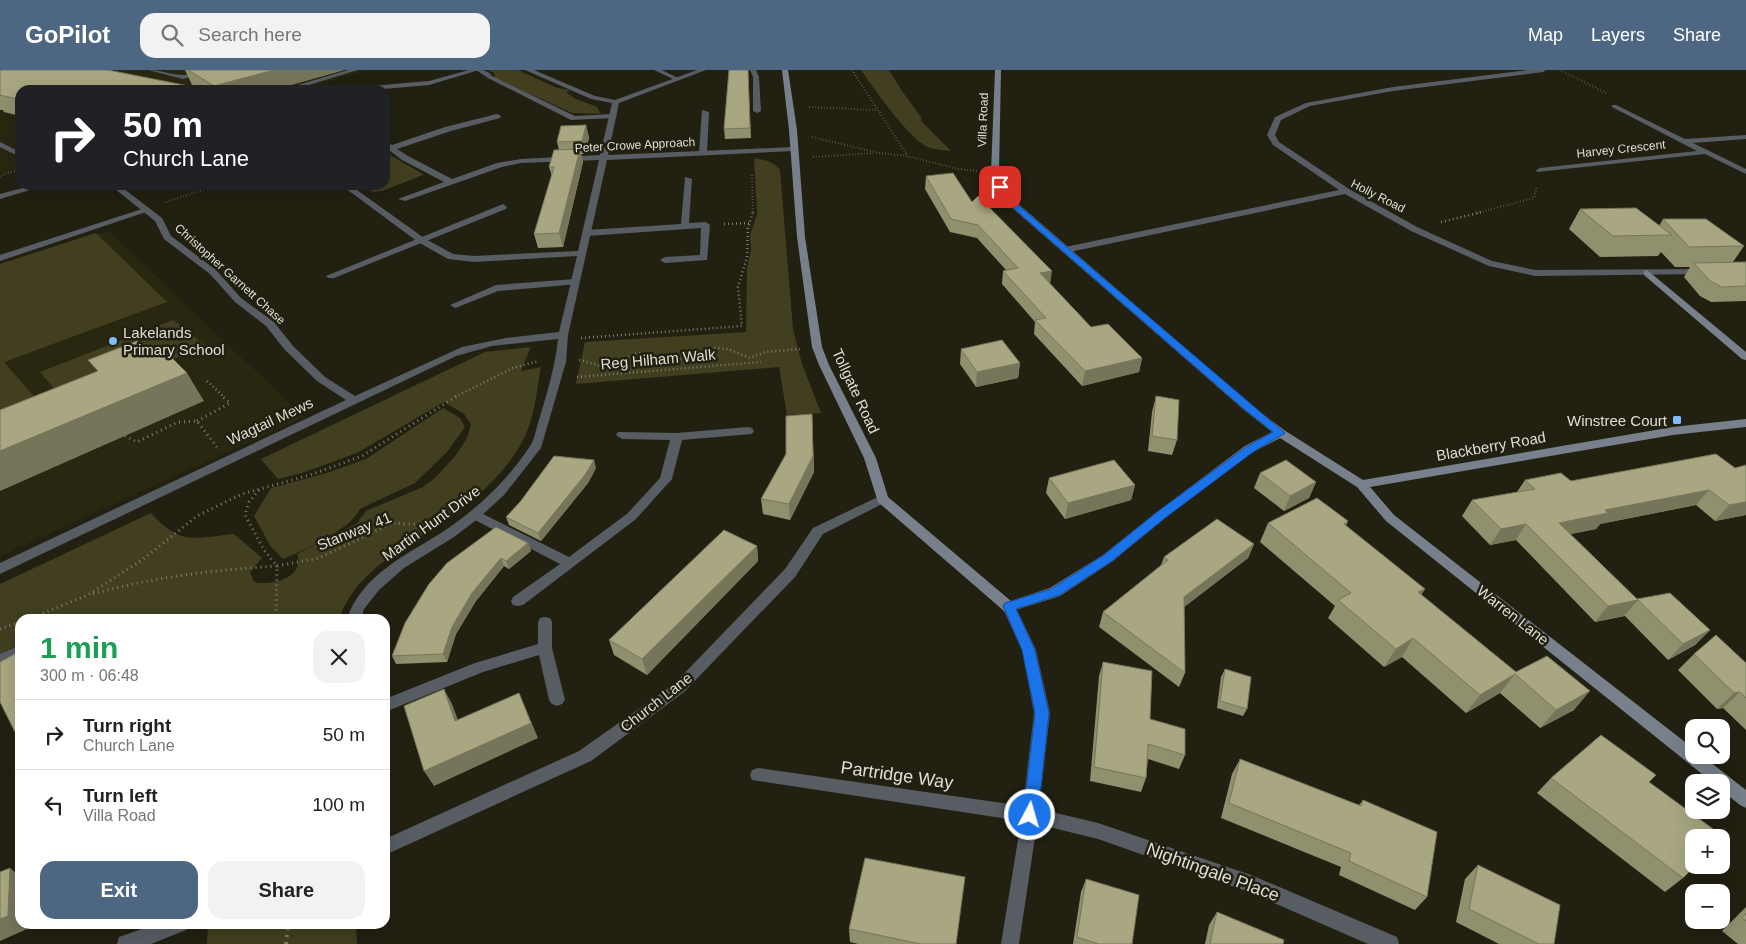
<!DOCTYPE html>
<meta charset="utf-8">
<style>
:root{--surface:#fff;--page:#f2f2f2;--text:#222;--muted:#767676;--line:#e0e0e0;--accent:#4d6783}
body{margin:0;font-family:Helvetica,sans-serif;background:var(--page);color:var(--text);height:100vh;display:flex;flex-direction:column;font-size:19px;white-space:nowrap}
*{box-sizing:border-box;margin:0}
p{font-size:16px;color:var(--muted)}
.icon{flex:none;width:28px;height:28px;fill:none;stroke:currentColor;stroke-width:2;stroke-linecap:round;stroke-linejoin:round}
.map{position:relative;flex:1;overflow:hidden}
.side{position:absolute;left:15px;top:544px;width:375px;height:315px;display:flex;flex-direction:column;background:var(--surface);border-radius:15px;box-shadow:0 5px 20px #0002}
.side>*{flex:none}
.top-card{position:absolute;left:15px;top:15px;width:375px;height:105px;border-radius:15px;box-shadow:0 5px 20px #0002;background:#202124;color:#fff;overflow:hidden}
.fabs{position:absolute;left:1685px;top:649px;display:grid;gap:10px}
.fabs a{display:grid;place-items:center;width:45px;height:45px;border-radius:10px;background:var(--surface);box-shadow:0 5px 20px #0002;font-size:25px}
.pin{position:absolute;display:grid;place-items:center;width:42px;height:42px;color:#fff;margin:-21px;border-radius:10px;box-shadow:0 2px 8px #0006}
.me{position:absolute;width:55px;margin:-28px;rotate:6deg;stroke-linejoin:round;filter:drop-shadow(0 0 4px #0008)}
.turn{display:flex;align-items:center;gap:18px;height:105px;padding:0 25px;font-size:22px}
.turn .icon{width:65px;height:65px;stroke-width:2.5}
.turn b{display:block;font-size:35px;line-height:42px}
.round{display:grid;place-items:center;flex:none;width:52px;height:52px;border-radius:15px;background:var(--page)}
.summary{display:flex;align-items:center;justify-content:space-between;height:85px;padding:0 25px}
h1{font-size:30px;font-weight:800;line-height:38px;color:#1e9e55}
.button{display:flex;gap:10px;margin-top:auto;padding:10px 25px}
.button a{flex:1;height:58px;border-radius:15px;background:var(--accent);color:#fff;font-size:20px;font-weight:800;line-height:58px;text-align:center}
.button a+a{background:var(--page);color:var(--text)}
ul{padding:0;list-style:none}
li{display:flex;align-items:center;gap:15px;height:70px;padding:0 25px;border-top:1px solid var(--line)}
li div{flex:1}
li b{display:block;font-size:19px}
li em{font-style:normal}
header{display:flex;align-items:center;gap:30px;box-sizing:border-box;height:70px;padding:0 25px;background:var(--accent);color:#fff}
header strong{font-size:24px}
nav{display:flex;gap:28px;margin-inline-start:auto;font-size:18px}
.search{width:350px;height:45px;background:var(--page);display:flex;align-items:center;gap:12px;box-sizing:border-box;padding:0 18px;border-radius:15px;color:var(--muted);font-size:19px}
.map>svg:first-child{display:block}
</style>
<header>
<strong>GoPilot</strong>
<div class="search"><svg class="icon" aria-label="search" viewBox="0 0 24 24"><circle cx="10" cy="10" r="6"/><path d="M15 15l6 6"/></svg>Search here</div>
<nav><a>Map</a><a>Layers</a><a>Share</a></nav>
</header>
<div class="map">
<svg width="1746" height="874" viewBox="0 0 1746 874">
<rect width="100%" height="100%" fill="#212011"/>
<g fill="#292710">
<polygon points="0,0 368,0 298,20 20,20 20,99 0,105"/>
<polygon points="109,161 304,347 0,486 0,196"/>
</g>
<g fill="#413f1f">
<polygon points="488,0 518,0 557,18 570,20 566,22 574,28 597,37 601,44 572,43 495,8 494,3"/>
<path d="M861 0H889L902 21 921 47 922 52 951 81C942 80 932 80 924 75 906 64 874 19 861 0Z"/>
<polygon points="385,82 423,104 423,105 382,121 373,122 361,115 385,115"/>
<path d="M754 88C765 90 773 91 780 100L793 259 802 294 821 343 787 345 779 297 576 314 585 272 746 262 747 198 751 180 750 165 757 144Z"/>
<polygon points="96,163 167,232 4,292 38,331 0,346 0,194"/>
<polygon points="173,250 206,276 66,333 40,302"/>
<path d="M531 277 521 301 541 297C537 318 535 344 526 364 511 398 479 426 449 448 408 477 357 498 339 549H20V574L0 584V514L151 443C181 476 193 468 234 464L262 488 250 502 254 512C271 516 305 508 297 484L357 453 366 441 423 417 436 407 456 385 467 368 471 354 464 344 444 332 357 383 302 403 278 409 261 389 485 282Z"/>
<path d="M443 338 460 348 465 357 447 382 415 413 360 439C349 461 306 479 283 489L271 477 254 446 271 418 327 403 366 389Z"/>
<polygon points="208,854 356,854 357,874 207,874"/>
</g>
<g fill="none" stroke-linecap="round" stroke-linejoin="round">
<g stroke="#7e7e71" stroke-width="2" stroke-dasharray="0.5 2.5" stroke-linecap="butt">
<polyline points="852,0 907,85"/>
<polyline points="1560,0 1606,23"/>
<polyline points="809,37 877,40"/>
<polyline points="812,67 879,83 907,86 958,99 977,101"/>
<polyline points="813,87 873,83"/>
<polyline points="752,105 753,143"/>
<polyline points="0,106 15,101"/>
<polyline points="166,132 218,115"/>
<polyline points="1477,143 1534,128 1537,116"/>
</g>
<g stroke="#7e7e71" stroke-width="2.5" stroke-dasharray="1 3" stroke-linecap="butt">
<polyline points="1441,152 1482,142"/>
<polyline points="724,154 750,153"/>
<polyline points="581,268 742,256 738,217 747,187 748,158 753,142"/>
<polyline points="579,290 605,297 637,283 646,284 661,292 670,293 700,281 714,278 728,279 750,288 765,282 800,279"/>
<polyline points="577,307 761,292"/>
<polyline points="207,311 224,327"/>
<polyline points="455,327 513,298 539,291"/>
</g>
<g stroke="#7e7e71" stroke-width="3" stroke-dasharray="1 4" stroke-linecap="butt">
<polyline points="197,351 230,333 222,326"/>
<polyline points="125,366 137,372 178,352 197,351 217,377"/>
<polyline points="259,420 249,432 245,445 264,480 277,496 319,488 393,453 425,455"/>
<path d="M93 524C153 507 214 500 277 496L276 549"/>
<polyline points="29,549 88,525 142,490 197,446 242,424 310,405 362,386 457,326"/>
<polyline points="0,559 20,552"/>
</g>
<polyline stroke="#7e7e71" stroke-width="4" stroke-dasharray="2 5" stroke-linecap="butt" points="286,874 288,854"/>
<g fill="#585d64" fill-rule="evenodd">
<path d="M148 0C160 0 172 5 184 5 196 4 208 0 220 0L183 9Z"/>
<polygon points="348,0 358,0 292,20 281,20"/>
<path d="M476 0C482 0 488 0 492 6L575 46 613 44 617 46 613 48 571 50 488 8Z"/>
<polygon points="654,0 662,0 680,9 675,10"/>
<polygon points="750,0 756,0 759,7 761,41 757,43 753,41 753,7"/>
<polygon points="702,40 709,42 707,83 703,85 699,83"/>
<polygon points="0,72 20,82 20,87 0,77"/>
<polygon points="685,107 692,109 689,153 706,152 710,155 707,190 665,193 660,190 665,187 700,185 701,158 587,166 583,163 587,160 681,154"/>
<polygon points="34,115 47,115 0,129 0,124"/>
<polygon points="503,134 507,137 506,139 334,208 328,208 326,206"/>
<polygon points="145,138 152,140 0,191 0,185"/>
<polygon points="575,209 578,210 578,214 498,221 458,237 455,238 450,235 496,215"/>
<polygon points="748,357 752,358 754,361 752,364 682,370 672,409 636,449 523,535 518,536 513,535 511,531 513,527 560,494 471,448 469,445 471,442 479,442 569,487 628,443 660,408 670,370 622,369 616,365 618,362 677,363"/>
<polygon points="545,547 550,548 552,552 552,578 565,630 562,634 557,636 552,634 549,630 539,585 483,602 385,642 385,629 475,593 538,574 538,552 540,548"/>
</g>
<g fill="#585d64" fill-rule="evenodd">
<polygon points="469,0 479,0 429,15 372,20 345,20 348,18 429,11"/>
<path d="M525 0H534L595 26 615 30 697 0H706L619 33 608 85 794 77 798 79 794 81 607 90 568 265 566 292 541 378 504 425 479 448 454 467 404 498 379 520 364 539 361 549H347C362 504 407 485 444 461 477 439 509 409 530 376 535 369 536 358 539 350 547 323 555 297 558 269L492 276 456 286 0 504V493L346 330 317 311 285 280 266 256 235 232 210 204 164 169 155 151 110 115H119L162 148 171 166 216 200 241 228 274 252 293 276 325 307 355 326 462 277 506 268 559 262 577 186 474 192 448 189 418 172 341 115H350L424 168 453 184 474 186 578 181 599 90 521 93 502 97 405 131 398 129 444 112 402 90 385 77V72L392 75 445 57 497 44 501 46 500 48 451 61 397 79 408 86 452 109 497 93 521 89 600 85 612 33 591 29Z"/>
<polygon points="1527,0 1546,0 1543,2 1393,21 1310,36 1281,50 1275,65 1279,72 1349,119 1417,157 1492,191 1535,200 1704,199 1707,200 1707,204 1535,206 1489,196 1411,161 1345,124 1065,183 1061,180 1065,177 1339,120 1273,75 1267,65 1275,47 1306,33 1393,17"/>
<polygon points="1612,35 1616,35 1685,69 1746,65 1746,69 1693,73 1746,99 1746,104 1705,84 1537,102 1536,100 1540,98 1697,81 1612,37"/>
<polygon points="882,425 888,429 886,432 823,464 795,507 684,622 591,691 385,785 385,769 579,681 674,614 785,499 813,458"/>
<polygon points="1009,532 1014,533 1036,580 1050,643 1039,739 1098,753 1251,805 1397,867 1399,874 1368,874 1249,822 1098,769 1037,754 1019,874 1001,874 1021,751 752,710 750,705 752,700 758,698 1023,736 1034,643 1022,580 1002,537 1004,533"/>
<polygon points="20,575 20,588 0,597 0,584"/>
<polygon points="156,854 189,854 186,860 151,874 117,874 119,867"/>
</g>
<g fill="#78818b" fill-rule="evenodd">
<polygon points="782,0 788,0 797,60 805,167 822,277 829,295 876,388 888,427 1011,531 1050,518 1103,485 1157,442 1245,376 1272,362 1243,339 1010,136 996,117 991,102 995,0 1001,0 999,102 1004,117 1016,132 1251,335 1284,360 1363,410 1673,357 1746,349 1746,357 1673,365 1370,417 1394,445 1694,679 1694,685 1701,685 1746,720 1746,738 1740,735 1721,720 1721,712 1712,712 1386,451 1357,417 1280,368 1253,382 1165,448 1113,491 1060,526 1009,542 1004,541 878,432 864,388 819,295 812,277 797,167 789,60"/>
<polygon points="1647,200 1746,282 1746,290 1742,289 1644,205 1644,201"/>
</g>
</g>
<g fill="#90906f">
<polygon points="0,0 197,18 192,15 185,0 344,0 273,20 20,20 20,46 4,42 3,40 0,40"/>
<polygon points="729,0 748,0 751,68 725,69 724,59"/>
<polygon points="586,55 589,68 585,84 581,84 583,92 563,177 538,178 534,164 552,106 549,97 559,80 557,72"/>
<polygon points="926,106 972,132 1091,257 1142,288 1139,302 1082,316 1034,264 1035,252 1002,214 1003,201 1006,200 977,168 950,162 925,119"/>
<polygon points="1580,139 1659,156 1663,149 1744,176 1733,192 1746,192 1746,231 1711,232 1700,226 1684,207 1690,197 1675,197 1661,182 1658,186 1600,187 1569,159"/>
<polygon points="961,279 1020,293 1018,308 976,317 960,294"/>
<polygon points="1156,326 1177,370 1172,385 1148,381 1152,342"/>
<polygon points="812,344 814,402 790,450 763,444 761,429"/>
<polygon points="1716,384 1746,445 1715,451 1696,435 1600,454 1596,459 1570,464 1637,530 1710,560 1695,575 1668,590 1625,546 1595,552 1516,470 1490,475 1462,446 1472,430 1517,422 1525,410 1571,411"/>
<polygon points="596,398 588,413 541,471 509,455 506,447"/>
<polygon points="1260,403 1316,412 1309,428 1284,441 1254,418"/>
<polygon points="1049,408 1135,415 1131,430 1065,449 1046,423"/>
<polygon points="1348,451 1346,456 1425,519 1421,525 1516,602 1574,640 1540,658 1500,623 1466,643 1402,587 1384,597 1328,548 1335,536 1260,472 1268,453"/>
<polygon points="528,473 531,481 509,499 504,496 476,531 456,564 447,592 396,594 392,586 429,514"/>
<polygon points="1254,474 1248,488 1184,537 1185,603 1179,617 1099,557 1103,542 1161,495 1164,487"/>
<polygon points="757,476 758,491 647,605 614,585 609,570"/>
<polygon points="1694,584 1746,593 1746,660 1723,638 1717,639 1678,600"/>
<polygon points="1103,592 1150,649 1185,685 1179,699 1148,689 1146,708 1141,722 1090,711 1099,606"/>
<polygon points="1225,599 1247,639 1243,646 1217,638 1221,607"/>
<polygon points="1240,689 1359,735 1363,730 1427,827 1415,840 1339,805 1341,797 1221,748 1232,704"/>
<polygon points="1551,708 1649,712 1683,808 1665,822 1537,723"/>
<polygon points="1478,795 1554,874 1499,874 1456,852 1465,809"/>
<polygon points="1086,809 1132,874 1073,874 1081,822"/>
<polygon points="1746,837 1746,874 1738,874 1722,861"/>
<polygon points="1217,842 1283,874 1205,874 1209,855"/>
<polygon points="849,859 956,874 858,874 850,872"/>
</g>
<g fill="#76755a">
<polygon points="274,0 344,0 273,20 216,20 214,16"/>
<polygon points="586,55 589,68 585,84 582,71"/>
<polygon points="580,79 583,92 563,177 559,163"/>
<polygon points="1052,201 1050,215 1040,203"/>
<polygon points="1142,288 1139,302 1082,316 1085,301"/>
<polygon points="1020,293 1018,308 976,317 977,302"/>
<polygon points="187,303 204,331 0,421 0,381"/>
<polygon points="812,344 814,402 790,450 789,434"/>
<polygon points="594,390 596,398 588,413 541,471 538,463"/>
<polygon points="1316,412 1309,428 1284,441 1290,426"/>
<polygon points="1135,415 1131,430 1065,449 1068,433"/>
<polygon points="1709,420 1696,435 1600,454 1596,459 1547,469 1559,453 1605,440"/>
<polygon points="1746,432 1746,445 1715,451 1729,435"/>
<polygon points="1526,454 1516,470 1490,475 1501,459"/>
<polygon points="528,473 531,481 509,499 506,491"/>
<polygon points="1254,474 1248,488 1179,541 1184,527"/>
<polygon points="757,476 758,491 647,605 642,589"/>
<polygon points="501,488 504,496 476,531 456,564 447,592 443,584 452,557 472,523"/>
<polygon points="1425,519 1413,538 1418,522"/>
<polygon points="1638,530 1624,546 1595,552 1608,536"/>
<polygon points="1710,560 1695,575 1668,590 1683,574"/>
<polygon points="1413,568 1402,587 1384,597 1396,579"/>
<polygon points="1515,604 1500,623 1466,643 1480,625"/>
<polygon points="444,619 452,634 464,666 455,651"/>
<polygon points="1590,621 1574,640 1540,658 1556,640"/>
<polygon points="1740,622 1723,638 1717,639 1734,623"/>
<polygon points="519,623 538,668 434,716 424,701"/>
<polygon points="10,798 20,806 20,854 28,854 27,859 0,871 0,849"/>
</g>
<g fill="#a8a781" stroke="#76755a">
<polygon points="0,0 108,0 204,19 199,20 20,20 20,30 0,25"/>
<polygon points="188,0 274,0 214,16"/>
<polygon points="729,0 748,0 750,58 724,59"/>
<polygon points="586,55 582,71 557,72 561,56"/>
<polygon points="580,79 559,163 534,164 554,97 549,97 554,80"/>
<polygon points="953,103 972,132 978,126 1052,201 1040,203 1091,257 1108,254 1142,288 1085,301 1035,250 1046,248 1003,201 1018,198 978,155 951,149 926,106"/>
<polygon points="1636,138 1672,165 1613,166 1580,139"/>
<polygon points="1663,149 1706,149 1744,176 1689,177"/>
<polygon points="1746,192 1746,216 1722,217 1710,211 1694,193"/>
<polygon points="1002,270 1020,293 977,302 961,279"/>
<polygon points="137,271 146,280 159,275 187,303 0,381 0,340 98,301 88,290"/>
<polygon points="1156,326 1179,330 1177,370 1152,366"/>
<polygon points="812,344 813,386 789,434 761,429 786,384 786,346"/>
<polygon points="1716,384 1735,398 1746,395 1746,432 1729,435 1709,420 1605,440 1608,443 1559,453 1638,530 1608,536 1526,454 1501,459 1472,430 1535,419 1525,410 1561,403 1571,411"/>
<polygon points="554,386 594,390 585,405 538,463 506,447 520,432"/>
<polygon points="1114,390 1135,415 1068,433 1049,408"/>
<polygon points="1286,390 1316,412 1290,426 1260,403"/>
<polygon points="1317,428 1348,451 1344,454 1425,519 1418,522 1516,602 1547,586 1590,621 1556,640 1515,604 1480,625 1413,568 1396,579 1338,530 1351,523 1268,453"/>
<polygon points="1217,449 1254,474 1184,527 1185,603 1103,542 1168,490 1164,487"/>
<polygon points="496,457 528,473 506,491 501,488 472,523 452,557 443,584 392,586 405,553 429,514 447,493"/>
<polygon points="724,460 757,476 642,589 609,570"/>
<polygon points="1670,523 1710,560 1683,574 1637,529"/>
<polygon points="1716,565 1746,593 1746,628 1740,622 1734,623 1694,584"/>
<polygon points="20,581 20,672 0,632 0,592"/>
<polygon points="1103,592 1152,601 1150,649 1185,659 1185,685 1148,674 1146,708 1094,697"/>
<polygon points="1225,599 1251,607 1247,639 1220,631"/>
<polygon points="444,619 455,651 519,623 531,653 424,701 404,636"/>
<polygon points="1601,665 1656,705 1649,712 1724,767 1721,770 1721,768 1694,768 1694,795 1696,795 1683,808 1551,708"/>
<polygon points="1240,689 1361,736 1363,730 1437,762 1427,827 1349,791 1351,783 1229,733"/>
<polygon points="865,788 965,807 956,874 921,874 849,859"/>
<polygon points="1478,795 1560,835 1554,874 1539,874 1469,839"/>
<polygon points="10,798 8,846 0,849 0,802"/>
<polygon points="1086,809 1139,825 1132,874 1099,874 1077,867"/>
<polygon points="1217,842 1284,870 1283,874 1210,874"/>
<polygon points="1746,843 1746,851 1742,848"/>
</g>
<polygon fill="#1a73e8" stroke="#114b97" points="997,116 1002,116 1016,133 1068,178 1285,363 1253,382 1165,448 1112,491 1060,525 1016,539 1035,580 1049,643 1038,745 1036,750 1030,752 1025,750 1023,745 1035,643 1022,580 1003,536 1005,533 1051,519 1104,485 1157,442 1246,377 1273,362 1244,339 1011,136 996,117"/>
<g fill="#81bcfa" stroke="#212011" stroke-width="2">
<circle cx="113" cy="271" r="5"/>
<rect x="1672" y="345" width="10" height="10" rx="2.5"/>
</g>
<g text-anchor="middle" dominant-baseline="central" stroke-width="5" stroke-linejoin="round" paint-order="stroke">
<g font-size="12" fill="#dfdfd5" stroke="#212011">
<text transform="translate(983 50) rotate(-88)">Villa Road</text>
<text transform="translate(635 75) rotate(-3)">Peter Crowe Approach</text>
<text transform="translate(1621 79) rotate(-6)">Harvey Crescent</text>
<text transform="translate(1378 126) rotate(27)">Holly Road</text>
<text transform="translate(230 204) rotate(42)">Christopher Garnett Chase</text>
</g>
<g font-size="15" fill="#dfdfd5" stroke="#212011" text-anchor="start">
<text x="123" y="262">Lakelands<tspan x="123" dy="17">Primary School</tspan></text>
<text x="1667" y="350" text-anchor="end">Winstree Court</text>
</g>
<g font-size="15" fill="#dfdfd5" stroke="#212011">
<text transform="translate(658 289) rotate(-5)">Reg Hilham Walk</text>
<text transform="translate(856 321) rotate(65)">Tollgate Road</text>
<text transform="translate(270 351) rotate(-25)">Wagtail Mews</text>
<text transform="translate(1491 376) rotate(-10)">Blackberry Road</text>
<text transform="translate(431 453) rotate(-36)">Martin Hunt Drive</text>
<text transform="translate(354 461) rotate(-22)">Stanway 41</text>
<text transform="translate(1513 545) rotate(38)">Warren Lane</text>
<text transform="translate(656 632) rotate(-38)">Church Lane</text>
</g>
<g font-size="18" fill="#dfdfd5" stroke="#212011">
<text transform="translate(897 705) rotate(8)">Partridge Way</text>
<text transform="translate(1213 802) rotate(20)">Nightingale Place</text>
</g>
</g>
</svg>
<div class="fabs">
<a><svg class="icon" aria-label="search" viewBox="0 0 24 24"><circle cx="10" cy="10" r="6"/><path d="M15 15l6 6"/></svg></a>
<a><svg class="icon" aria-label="layers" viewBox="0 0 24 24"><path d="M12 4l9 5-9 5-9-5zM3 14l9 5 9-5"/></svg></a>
<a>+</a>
<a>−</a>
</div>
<div class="pin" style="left:1000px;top:117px;background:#d93025"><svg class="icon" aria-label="arrive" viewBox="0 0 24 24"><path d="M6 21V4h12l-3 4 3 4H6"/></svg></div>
<svg class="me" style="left:1030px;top:745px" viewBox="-20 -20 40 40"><circle r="17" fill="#1a73e8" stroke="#fff" stroke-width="3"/><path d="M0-11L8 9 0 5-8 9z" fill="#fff"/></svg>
<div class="top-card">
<div class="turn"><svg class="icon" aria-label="right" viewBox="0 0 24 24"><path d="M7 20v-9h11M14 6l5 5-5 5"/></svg><div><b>50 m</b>Church Lane</div></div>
</div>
<section class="side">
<div class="summary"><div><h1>1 min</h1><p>300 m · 06:48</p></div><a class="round"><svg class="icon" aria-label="close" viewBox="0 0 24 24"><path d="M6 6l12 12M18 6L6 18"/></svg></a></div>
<ul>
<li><svg class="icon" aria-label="right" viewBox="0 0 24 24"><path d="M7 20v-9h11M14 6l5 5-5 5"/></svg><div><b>Turn right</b><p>Church Lane</p></div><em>50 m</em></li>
<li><svg class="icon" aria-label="left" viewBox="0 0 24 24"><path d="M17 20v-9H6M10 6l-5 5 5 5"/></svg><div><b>Turn left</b><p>Villa Road</p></div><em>100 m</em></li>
</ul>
<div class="button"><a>Exit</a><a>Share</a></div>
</section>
</div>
